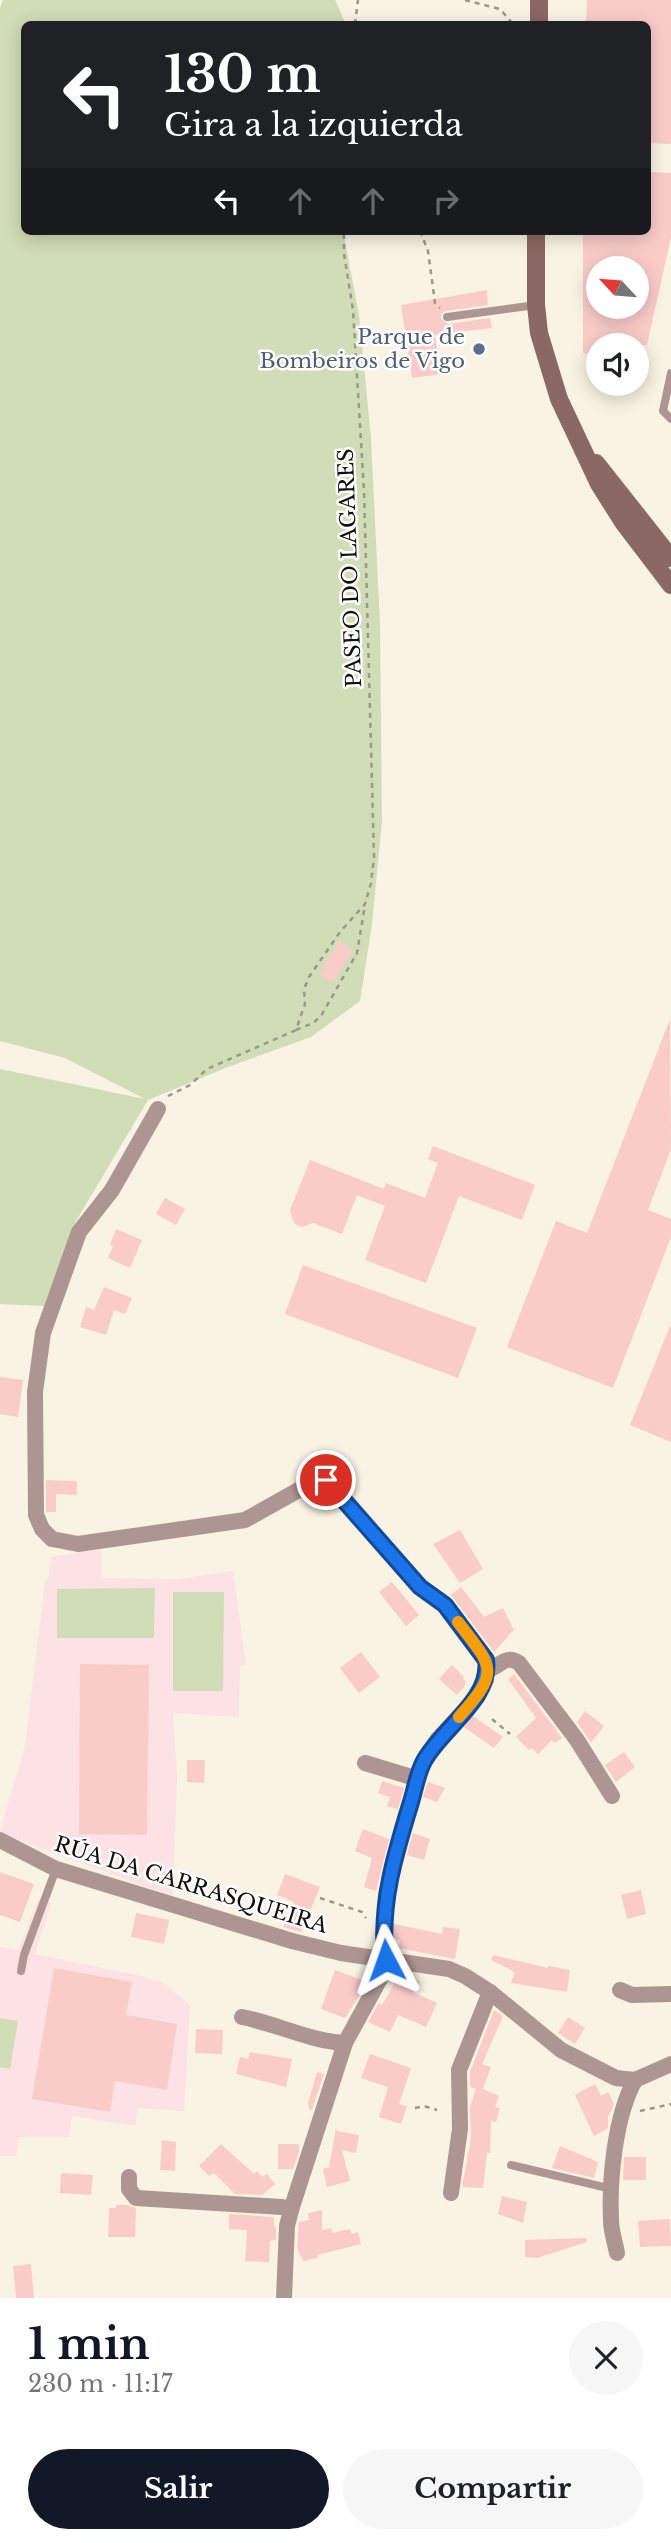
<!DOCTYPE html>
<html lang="es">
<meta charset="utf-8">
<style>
:root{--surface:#fff;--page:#f6f6f6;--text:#202124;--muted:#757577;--accent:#111827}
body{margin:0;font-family:"Libre Baskerville",serif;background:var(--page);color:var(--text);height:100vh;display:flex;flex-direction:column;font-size:26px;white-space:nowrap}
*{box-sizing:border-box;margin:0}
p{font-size:23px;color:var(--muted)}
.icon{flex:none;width:38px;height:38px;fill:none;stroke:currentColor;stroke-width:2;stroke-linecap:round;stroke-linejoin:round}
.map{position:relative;height:2298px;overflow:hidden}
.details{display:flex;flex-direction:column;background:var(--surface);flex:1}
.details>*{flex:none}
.hud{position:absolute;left:21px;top:21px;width:630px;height:214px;border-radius:10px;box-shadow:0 4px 18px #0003;background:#202124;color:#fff;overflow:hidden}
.needle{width:46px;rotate:296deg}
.controls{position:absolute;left:586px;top:256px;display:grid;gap:14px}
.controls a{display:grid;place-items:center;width:63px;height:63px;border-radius:50%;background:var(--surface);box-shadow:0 4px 18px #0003;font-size:35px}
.pin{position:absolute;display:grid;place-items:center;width:60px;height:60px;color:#fff;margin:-30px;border:4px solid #fff;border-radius:50%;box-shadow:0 2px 7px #0007}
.me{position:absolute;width:77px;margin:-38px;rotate:356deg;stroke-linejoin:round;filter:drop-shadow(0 0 5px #0008)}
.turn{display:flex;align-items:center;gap:24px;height:147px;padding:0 28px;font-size:32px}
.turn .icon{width:91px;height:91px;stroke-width:2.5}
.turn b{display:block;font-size:49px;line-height:60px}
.lanes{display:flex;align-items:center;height:66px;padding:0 28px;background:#0003;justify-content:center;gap:35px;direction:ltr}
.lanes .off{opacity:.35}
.round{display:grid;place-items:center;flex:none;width:74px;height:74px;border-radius:37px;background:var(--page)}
.overview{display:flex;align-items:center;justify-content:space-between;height:119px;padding:0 28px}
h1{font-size:42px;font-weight:800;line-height:52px;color:var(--accent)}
.action{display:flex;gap:14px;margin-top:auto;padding:14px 28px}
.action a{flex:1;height:80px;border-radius:42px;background:var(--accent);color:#fff;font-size:28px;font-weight:800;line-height:80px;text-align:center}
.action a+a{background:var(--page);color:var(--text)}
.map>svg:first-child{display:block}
</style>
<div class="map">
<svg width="671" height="2298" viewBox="0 0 671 2298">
<rect width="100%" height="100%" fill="#f8f3e2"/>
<g fill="#fce1e5">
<polygon points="101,1549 102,1578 179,1579 233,1571 246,1665 240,1666 239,1717 173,1713 177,1777 173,1896 31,1845 0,1831 25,1746 45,1581 48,1580 51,1557"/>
<polygon points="38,1899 51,1903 35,1954 145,1977 163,1983 190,2005 184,2111 138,2108 135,2126 72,2116 69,2137 19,2137 16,2156 0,2156 0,1947 19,1950"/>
</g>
<g fill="#d1ddb6">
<polygon points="3,0 335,0 344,20 344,24 24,24 24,231 343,231 359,315 371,438 380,625 382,821 372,924 360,1001 311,1037 228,1067 148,1100 75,1223 44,1306 0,1304 0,1069 145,1099 65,1058 0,1041 0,8"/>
<polygon points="155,1588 154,1638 57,1638 57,1589"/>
<polygon points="173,1592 224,1592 223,1691 173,1691"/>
<polygon points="0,2018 18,2021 10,2069 0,2067"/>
</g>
<g fill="#faccc8" fill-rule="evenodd">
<polygon points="587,0 671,0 671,144 648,143 648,24 586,24"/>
<path d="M648 172 671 173V237L647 345H598V355L583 353V231H648ZM598 268H637V306H598Z"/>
<polygon points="487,290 488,305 445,311 441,314 441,319 448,324 490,318 492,328 435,335 441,374 412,378 401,305"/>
<polygon points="339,941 353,950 333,983 319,975"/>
<polygon points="670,1019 671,1149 648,1210 671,1219 671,1237 613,1388 507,1347 556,1221 587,1233"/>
<polygon points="433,1146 535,1185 522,1220 459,1196 426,1283 365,1260 385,1206 357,1195 342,1234 313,1223 302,1227 295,1224 292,1218 290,1210 310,1160 384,1189 386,1183 425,1198 438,1163 428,1159"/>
<polygon points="165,1198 185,1209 176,1225 156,1214"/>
<polygon points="116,1229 142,1240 130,1268 108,1258 113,1246 110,1244"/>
<polygon points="303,1265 477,1328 458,1378 285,1314"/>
<polygon points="104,1287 132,1298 125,1314 114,1310 106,1335 80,1327 86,1307 94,1310"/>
<polygon points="670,1326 671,1326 671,1442 630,1425"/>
<polygon points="0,1377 23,1380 18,1417 0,1414"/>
<polygon points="46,1480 77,1481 77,1495 56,1494 56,1512 46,1512"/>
<polygon points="460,1530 483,1569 460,1583 433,1544"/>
<polygon points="392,1582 419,1615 406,1626 379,1592"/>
<polygon points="461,1587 484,1617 503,1608 514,1630 494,1652 451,1595"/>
<polygon points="361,1652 380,1677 359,1693 340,1668"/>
<polygon points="80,1664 149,1665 147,1835 79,1834"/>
<polygon points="452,1665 464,1677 463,1679 465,1681 465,1686 457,1695 439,1679"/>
<polygon points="514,1674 562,1738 555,1743 552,1740 538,1754 532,1748 529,1750 516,1737 536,1718 508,1679"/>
<polygon points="585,1711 604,1726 591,1743 577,1722"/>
<polygon points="473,1716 503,1737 494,1748 464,1727"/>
<polygon points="624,1752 635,1767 616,1782 605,1765"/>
<polygon points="187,1760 205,1760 204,1783 187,1782"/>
<polygon points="382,1781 404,1788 398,1809 387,1806 390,1797 378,1793"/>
<polygon points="428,1782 445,1788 437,1802 423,1797"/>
<polygon points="363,1829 389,1839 376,1891 364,1887 372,1858 355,1851"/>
<polygon points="413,1833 430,1839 424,1860 407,1855"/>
<polygon points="0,1872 34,1884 20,1922 0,1915"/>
<polygon points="285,1874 320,1887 301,1932 283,1927 294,1902 277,1895"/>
<polygon points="641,1890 646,1914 627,1919 621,1895"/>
<polygon points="136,1913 169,1920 164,1944 131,1937"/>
<polygon points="394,1924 442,1934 443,1927 460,1929 455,1959 399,1948 400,1940 394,1939"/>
<polygon points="493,1955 548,1968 548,1966 570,1970 567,1992 511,1983 515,1972 491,1960"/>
<polygon points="54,1968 132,1982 126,2015 177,2024 167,2090 115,2081 110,2112 32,2099"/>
<polygon points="335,1970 362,1980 357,1993 360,1994 345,2018 321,2009"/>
<polygon points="407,1974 420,1982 413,1992 437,2003 426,2027 398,2015 390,2032 368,2022 379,2003 382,2005 397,1979 402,1983"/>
<polygon points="494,2010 503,2016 482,2064 491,2067 483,2089 499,2096 495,2107 500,2108 496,2122 491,2120 490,2153 487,2153 483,2188 462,2187 471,2138 470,2107 476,2089 470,2087 470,2072"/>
<polygon points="568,2017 585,2028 575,2044 558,2033"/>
<polygon points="196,2029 223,2030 222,2054 195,2053"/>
<polygon points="250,2052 292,2059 286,2087 236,2074 240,2057 248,2059"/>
<polygon points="370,2054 411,2068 399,2104 407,2106 401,2124 379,2117 388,2087 361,2078"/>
<polygon points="317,2072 324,2074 312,2110 309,2109 308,2103"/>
<polygon points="595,2084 601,2096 608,2092 614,2104 608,2117 608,2128 594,2136 575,2095"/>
<polygon points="336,2128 337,2131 359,2135 356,2153 342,2150 350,2181 327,2187 323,2169 329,2167"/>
<polygon points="162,2140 176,2142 175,2171 160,2170"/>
<polygon points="221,2144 254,2174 257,2171 262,2177 267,2174 275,2184 262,2195 235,2194 214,2173 209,2176 199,2166"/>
<polygon points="278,2144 299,2144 299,2152 293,2169 278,2169"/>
<polygon points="560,2146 598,2162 594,2178 552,2168"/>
<polygon points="624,2157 646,2157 646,2180 623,2180"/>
<polygon points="61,2173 93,2175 91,2195 60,2193"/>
<polygon points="502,2196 527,2202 523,2223 498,2214"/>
<polygon points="116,2205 128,2205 136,2208 135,2237 108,2237 109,2208 116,2208"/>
<polygon points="322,2210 322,2230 331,2228 332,2233 350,2229 351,2234 358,2232 361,2244 317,2255 318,2258 303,2261 297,2248 299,2222 309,2220 308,2213"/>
<polygon points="229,2214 274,2217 274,2227 276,2227 276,2240 270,2241 269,2262 245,2261 247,2230 229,2229"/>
<polygon points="670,2219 671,2246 640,2247 638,2221"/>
<polygon points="586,2238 587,2242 537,2258 525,2257 525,2240"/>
<polygon points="31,2264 34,2298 16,2298 13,2266"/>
</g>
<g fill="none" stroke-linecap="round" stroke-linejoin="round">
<g stroke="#9a978b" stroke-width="2.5" stroke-dasharray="5 5" stroke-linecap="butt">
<polyline points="465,0 500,9 513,24"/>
<polyline points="355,24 358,0"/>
<polyline points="420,231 428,251 435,303 440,308"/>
<polyline points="296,1030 313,1023 321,1016 357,953 365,905"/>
<polyline points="168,1096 190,1085 207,1069 296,1030 305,1004 304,989 309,977 340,932 365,904 371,883 374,857 364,491 353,310 344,254 344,231"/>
<polyline points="492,1719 510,1734"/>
<polyline points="320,1898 362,1912 366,1918"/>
<polyline points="415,2108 424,2106 437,2110"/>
<polyline points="640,2111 671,2104"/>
</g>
<g stroke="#ad9592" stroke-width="8">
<polyline points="447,317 536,305"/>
<polyline points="671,373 663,411 671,419"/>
<polyline points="21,1971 24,1955 56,1869"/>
<polyline points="511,2165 612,2189"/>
</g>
<g stroke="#ad9592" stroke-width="16">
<polyline points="158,1109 112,1190 79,1232 43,1333 35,1392 36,1515 42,1529 52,1539 78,1544 245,1520 320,1478 331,1484 420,1587 445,1604 487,1660 486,1680 478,1696 437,1740 422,1764 398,1846 386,1895 383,1937 386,1960 381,1977 345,2043 291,2210 287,2226 284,2298"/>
<path d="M488 1670C500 1666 506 1654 519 1663L577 1740 612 1796"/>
<polyline points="365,1763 418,1779"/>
<polyline points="0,1840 56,1869 292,1941 341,1953 449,1969 465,1976 490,1992 561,2050 616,2078 635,2080 671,2064"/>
<polyline points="620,1990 632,1995 671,1994"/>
<path d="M242 2017C277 2024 310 2041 345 2043"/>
<polyline points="129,2177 129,2189 136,2198 282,2207 291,2210"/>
<polyline points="451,2193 460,2129 459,2070 490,1992"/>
<path d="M617 2253C615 2242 611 2231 611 2220 609 2180 615 2116 635 2080"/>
</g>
<g stroke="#8a6864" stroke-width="18">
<polyline points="539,24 539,0"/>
<polyline points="536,231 536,305 539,333 559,399 599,484 623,522 671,585"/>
<polyline points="596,463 671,558"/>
</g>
</g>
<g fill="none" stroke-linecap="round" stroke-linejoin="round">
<defs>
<path id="route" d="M326 1480 420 1587 445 1605 486 1660C492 1699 441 1729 424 1761 417 1774 415 1789 411 1802 395 1854 379 1906 386 1960"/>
</defs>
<use href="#route" stroke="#114b97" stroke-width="18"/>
<use href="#route" stroke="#1a73e8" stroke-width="12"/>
<path stroke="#f59e0b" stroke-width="12" d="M458 1622C493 1668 501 1670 459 1717"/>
</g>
<circle fill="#5c6f8a" stroke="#fff" stroke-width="2.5" cx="479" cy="349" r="7"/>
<g text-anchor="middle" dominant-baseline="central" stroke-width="5" stroke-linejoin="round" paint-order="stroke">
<g font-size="21" fill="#4e5e75" stroke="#fff" text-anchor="end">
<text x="465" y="337">Parque de<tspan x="465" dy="24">Bombeiros de Vigo</tspan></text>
</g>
<g font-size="21" fill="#12100b" stroke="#fff">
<text transform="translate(350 568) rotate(-92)">PASEO DO LAGARES</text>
<text transform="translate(191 1885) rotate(17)">RÚA DA CARRASQUEIRA</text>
</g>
</g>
</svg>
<div class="controls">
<a><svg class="needle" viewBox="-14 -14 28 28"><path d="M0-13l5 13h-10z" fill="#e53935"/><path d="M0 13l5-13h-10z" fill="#757577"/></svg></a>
<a><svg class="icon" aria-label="sound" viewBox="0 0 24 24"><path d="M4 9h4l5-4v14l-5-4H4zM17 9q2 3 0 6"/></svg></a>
</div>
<div class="pin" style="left:326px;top:1480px;background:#d93025"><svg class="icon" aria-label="arrive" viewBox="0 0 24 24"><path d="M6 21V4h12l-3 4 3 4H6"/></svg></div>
<svg class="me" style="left:386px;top:1960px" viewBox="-20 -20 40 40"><path d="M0-17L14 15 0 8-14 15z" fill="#1a73e8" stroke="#fff" stroke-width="4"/></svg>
<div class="hud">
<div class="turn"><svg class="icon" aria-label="left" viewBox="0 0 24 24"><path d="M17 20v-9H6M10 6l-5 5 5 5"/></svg><div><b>130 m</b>Gira a la izquierda</div></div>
<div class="lanes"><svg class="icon" aria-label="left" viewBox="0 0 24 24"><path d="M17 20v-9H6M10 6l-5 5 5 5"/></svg><svg class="icon off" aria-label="ahead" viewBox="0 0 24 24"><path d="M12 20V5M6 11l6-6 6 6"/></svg><svg class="icon off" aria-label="ahead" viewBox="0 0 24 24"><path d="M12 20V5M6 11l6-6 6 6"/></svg><svg class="icon off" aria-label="right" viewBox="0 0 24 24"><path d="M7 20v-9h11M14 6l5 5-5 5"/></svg></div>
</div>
</div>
<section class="details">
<div class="overview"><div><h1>1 min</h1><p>230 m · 11:17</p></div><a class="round"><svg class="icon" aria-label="close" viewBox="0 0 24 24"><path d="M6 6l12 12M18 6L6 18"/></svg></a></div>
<div class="action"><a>Salir</a><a>Compartir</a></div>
</section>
